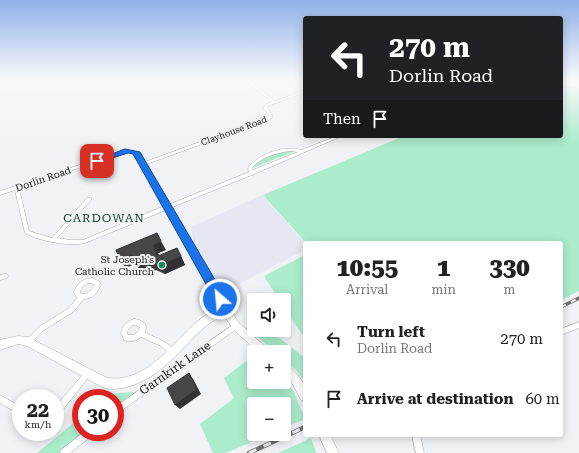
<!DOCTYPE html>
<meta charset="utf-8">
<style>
:root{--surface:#fff;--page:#f6f6f6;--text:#222;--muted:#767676}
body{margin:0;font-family:"Roboto Serif",serif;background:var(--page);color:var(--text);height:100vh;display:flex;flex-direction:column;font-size:15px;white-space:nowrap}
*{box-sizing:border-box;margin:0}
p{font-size:13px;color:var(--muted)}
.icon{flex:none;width:22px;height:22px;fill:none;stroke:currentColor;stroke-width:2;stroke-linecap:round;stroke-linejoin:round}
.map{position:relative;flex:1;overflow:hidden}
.panel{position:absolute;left:303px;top:241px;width:260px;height:196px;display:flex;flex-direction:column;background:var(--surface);border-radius:4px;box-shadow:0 2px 10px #0003}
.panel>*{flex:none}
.banner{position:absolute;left:303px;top:16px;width:260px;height:122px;border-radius:4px;box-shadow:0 2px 10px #0003;background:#202124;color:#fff;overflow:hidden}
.fabs{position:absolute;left:247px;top:293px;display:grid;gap:8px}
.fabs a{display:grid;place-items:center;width:44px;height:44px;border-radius:4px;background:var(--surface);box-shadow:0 2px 10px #0003;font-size:20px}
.speed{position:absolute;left:12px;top:389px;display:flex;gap:8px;font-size:20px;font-weight:700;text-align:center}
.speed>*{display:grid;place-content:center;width:52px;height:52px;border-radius:50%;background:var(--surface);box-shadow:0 2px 10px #0003;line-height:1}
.speed small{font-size:10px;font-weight:400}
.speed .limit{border:6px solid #d22;background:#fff;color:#111}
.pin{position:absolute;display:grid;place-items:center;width:34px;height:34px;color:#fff;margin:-17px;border-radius:8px;box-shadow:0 2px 6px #0006}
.me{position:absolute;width:44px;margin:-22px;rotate:333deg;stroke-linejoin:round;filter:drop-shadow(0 0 3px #0008)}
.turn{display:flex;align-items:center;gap:14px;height:84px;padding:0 20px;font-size:18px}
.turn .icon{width:52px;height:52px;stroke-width:2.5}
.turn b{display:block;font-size:28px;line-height:34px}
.then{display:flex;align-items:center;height:38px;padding:0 20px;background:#0003;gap:8px;font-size:15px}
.eta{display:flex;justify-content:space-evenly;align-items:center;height:68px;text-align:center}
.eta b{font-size:24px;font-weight:800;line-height:28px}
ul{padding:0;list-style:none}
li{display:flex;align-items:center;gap:12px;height:60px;padding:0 20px}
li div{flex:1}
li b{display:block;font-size:15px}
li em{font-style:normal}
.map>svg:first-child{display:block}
</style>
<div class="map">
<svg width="579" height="453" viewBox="0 0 579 453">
<rect width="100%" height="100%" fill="#f1f2f6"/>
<polygon fill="#e6e7f2" points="262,195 305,243 305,250 223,292 193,239 191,227"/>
<g fill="#aaeccb">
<polygon points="561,84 579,88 579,291 561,300 561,243 306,243 263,195 404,136 561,136"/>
<polygon points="286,150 296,151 252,168 256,162"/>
<polygon points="305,255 305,339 284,307 284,300 279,300 264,276"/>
<polygon points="256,330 269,330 305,358 305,382 295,369 284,360 284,352 275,352 252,332"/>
<polygon points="254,355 254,382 284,382 284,379 294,392 305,419 284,428 284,404 254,404 254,434 270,434 226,453 213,453 200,424 234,398 224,378"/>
<polygon points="134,392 115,408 115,398 104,398 109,394"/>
<polygon points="81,417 81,432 86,432 60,453 37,453"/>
<polygon points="311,438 316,453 278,453"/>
</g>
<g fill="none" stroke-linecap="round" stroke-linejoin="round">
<defs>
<g id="street">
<path d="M245 81H248L251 83 260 81H263V82L253 84 275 101 305 90V92L268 106 267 108 273 115 271 119 144 165 168 205 249 172 248 168C258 154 285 145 301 150L337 136H342L254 174 170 208 198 252 227 308 228 310 227 312 225 313 223 312 194 256 166 210 85 243C70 247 39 241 25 233L15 190 0 195V191L110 155 133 150H134L142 163 268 117 269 115 263 108 266 104 272 102ZM290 151 298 152 253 170 252 168C261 157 276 153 290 151ZM132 152 164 206 83 240H71L57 238 91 200V198H87L52 238 38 234 29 231 19 188 112 157Z"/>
<polygon points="5,274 7,274 8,276 7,278 0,280 0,275"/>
<path d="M92 278 100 282 101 284C97 293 94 298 84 299L73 312 44 330 30 344 28 345 26 344 25 342 26 340 40 326 69 308 77 298 74 292C77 283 83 279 92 278ZM88 283H91L95 285C92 290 87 295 81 294L80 292C81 288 84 285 88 283Z"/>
<path d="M134 319C138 319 146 322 146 327 146 327 145 332 145 333 157 338 170 342 176 354L175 356 173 357 171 356 161 346 141 337C136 341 130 343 124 340L121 333C123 325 127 321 134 319ZM136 325 140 327 139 330 134 335H128L127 333C128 328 131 325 136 325Z"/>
<polygon points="579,322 579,328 561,335 561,329"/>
<polygon points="236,323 238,324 239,326 238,328 115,415 115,407"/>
<polygon points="88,370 90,371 91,373 90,375 58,416 55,417 55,407 86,371"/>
<polygon points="0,395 21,407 21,415 0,403"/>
<polygon points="84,432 94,432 93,435 70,453 60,453 61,450"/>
<polygon points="412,435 420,435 424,453 416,453"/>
</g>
<g id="secondary">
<path d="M225 306 228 307 239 323 268 349 270 352H258L233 329 224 315C218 318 212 321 207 325 181 347 162 378 127 387 119 389 110 390 102 387L27 346 18 344 0 350V340L18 336 28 337 107 378C112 378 117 379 122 378 157 372 176 337 203 317 209 313 218 309 225 306Z"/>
<path d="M284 363C291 366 304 381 305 388 306 392 305 397 305 401L301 400 292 383 284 375Z"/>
<polygon points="319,435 330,435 339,453 327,453"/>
</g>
</defs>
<use href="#street" stroke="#acacb0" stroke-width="1"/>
<use href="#secondary" stroke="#acacb0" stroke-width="1"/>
<use href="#street" fill="#fff" fill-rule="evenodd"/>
<use href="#secondary" fill="#fff" fill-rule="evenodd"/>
<defs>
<polyline id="rail-far1" points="561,307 579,298"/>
<polyline id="rail" points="249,453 305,427"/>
</defs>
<use href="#rail-far1" stroke="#6f6f72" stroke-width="3.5"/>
<use href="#rail" stroke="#6f6f72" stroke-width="4.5"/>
<use href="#rail-far1" stroke="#f1f2f6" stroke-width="2" stroke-dasharray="5.5" stroke-linecap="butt"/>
<use href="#rail" stroke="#f1f2f6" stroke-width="3" stroke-dasharray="8" stroke-linecap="butt"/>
</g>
<polygon fill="#3d3d40" points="166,250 158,253 159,256 181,256 185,265 165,274 156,270 152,272 149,267 140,271 136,263 126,268 120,260"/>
<g fill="#323234">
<polygon points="161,241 166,250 158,253 163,265 153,245"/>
<polygon points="132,255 145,258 151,262 156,270 152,272 149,267 140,271 136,263 126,268 120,260"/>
<polygon points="181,256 185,265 165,274 161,266"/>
<polygon points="189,373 193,379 201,394 180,409 175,405"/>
</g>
<g fill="#47474a" stroke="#323234">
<polygon points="157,233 161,241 153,245 158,256 177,248 181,256 161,266 151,262 147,263 145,258 135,262 132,255 120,260 116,250"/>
<polygon points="189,373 197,389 175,405 167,388"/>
</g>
<linearGradient id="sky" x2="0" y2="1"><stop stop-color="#8fb1e8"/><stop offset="0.56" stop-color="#f9f9fb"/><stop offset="1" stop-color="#f9f9fb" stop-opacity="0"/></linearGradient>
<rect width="579" height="144" fill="url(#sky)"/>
<polygon fill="#1a73e8" stroke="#114b97" points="125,149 140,152 224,295 225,299 224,302 220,303 216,302 133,154 128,153 97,163 93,161"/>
<circle fill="#228660" stroke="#f1f2f6" stroke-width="1.5" cx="162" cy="265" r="4"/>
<g text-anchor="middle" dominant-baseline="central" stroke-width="4" stroke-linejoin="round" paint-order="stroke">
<g font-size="9" fill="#161617" stroke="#f1f2f6">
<text transform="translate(234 131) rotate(-20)">Clayhouse Road</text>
</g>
<g font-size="10" fill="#161617" stroke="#f1f2f6">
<text transform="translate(43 179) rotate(-19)">Dorlin Road</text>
</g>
<g font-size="10" fill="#161617" stroke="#f1f2f6" text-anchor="end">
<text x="154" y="259">St Joseph's<tspan x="154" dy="12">Catholic Church</tspan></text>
</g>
<g font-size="12" letter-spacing="1" fill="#113f2d" stroke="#f1f2f6">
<text x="104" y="218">CARDOWAN</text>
</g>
<g font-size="12" fill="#161617" stroke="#f1f2f6">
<text transform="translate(175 368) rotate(-35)">Garnkirk Lane</text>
</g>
</g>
</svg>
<div class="fabs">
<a><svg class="icon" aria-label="sound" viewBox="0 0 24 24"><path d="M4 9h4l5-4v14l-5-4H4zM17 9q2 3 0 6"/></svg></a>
<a>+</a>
<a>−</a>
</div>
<div class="speed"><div>22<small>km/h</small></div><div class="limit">30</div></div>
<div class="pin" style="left:97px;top:161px;background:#d93025"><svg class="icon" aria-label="arrive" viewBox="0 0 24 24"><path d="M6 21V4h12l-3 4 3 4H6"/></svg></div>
<svg class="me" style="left:220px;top:299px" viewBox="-20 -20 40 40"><circle r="17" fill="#1a73e8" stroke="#fff" stroke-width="3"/><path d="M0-11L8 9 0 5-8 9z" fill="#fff"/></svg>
<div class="banner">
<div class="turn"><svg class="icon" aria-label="left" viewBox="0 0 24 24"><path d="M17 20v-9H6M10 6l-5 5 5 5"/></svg><div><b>270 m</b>Dorlin Road</div></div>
<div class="then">Then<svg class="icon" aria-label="arrive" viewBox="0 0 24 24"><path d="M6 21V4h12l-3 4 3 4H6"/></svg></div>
</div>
<section class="panel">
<div class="eta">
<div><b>10:55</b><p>Arrival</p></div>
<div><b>1</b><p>min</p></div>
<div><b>330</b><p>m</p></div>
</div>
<ul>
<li><svg class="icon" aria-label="left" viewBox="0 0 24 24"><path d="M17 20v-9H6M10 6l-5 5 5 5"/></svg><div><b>Turn left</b><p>Dorlin Road</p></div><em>270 m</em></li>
<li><svg class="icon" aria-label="arrive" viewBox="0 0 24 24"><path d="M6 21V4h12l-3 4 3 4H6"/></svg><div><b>Arrive at destination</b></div><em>60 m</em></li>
</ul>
</section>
</div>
